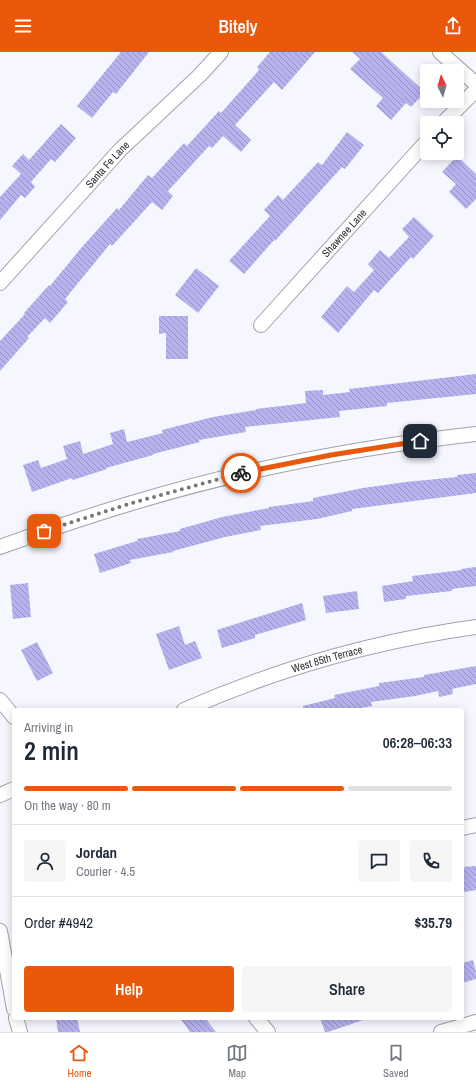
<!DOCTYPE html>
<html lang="en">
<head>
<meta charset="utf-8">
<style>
  body { margin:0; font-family:"Archivo Narrow",sans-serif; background:#f6f6f7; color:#1f2937; height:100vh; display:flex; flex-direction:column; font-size:15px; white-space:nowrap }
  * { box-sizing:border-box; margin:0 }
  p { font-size:13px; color:#747a83 }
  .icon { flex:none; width:22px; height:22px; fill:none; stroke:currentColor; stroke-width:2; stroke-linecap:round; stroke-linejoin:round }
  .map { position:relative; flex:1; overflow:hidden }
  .panel { position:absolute; left:12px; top:656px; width:452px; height:312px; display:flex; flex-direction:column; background:#fff; border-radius:4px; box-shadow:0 2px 10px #0003 }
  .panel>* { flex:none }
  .needle { width:26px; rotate:355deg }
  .tools { position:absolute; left:420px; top:12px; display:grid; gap:8px }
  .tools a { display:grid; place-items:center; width:44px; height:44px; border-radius:4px; background:#fff; box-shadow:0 2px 10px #0003; font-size:20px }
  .pin { position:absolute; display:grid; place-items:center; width:34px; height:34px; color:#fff; margin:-17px; border-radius:8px; box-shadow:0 2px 6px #0006 }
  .courier { position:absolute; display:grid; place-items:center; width:40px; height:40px; margin:-20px; border:3px solid #ea580c; border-radius:50%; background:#fff; color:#222; box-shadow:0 1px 5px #0007 }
  .head em { font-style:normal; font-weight:600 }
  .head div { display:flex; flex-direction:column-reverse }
  .head { display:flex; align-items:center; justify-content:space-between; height:68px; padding:0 12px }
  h1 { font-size:26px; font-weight:600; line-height:30px }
  .bar { display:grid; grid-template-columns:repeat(4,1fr); gap:6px 4px; align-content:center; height:48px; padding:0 12px }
  .bar i { height:5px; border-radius:3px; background:#e0e1e3 }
  .bar .selected { background:#ea580c }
  .bar p { grid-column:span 4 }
  .line { display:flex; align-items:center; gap:10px; padding:0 12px; border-top:1px solid #e0e1e3 }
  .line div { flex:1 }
  .round { display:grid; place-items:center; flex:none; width:42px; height:42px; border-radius:4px; background:#f6f6f7 }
  .cta { display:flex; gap:8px; margin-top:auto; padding:8px 12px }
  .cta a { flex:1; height:46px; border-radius:4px; background:#ea580c; color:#fff; font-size:16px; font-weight:600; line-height:46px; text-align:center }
  .cta a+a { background:#f6f6f7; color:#1f2937 }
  header { display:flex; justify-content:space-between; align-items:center; height:52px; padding:0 12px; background:#ea580c; color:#fff; font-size:18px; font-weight:600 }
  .tab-bar { display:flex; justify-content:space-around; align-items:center; height:56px; border-top:1px solid #e0e1e3; background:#fff; font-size:11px; color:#747a83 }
  .tab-bar a { display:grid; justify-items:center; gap:2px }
  .tab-bar .selected { color:#ea580c }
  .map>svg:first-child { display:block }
</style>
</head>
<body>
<header><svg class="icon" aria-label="menu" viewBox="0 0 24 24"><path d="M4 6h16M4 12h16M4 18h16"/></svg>Bitely<svg class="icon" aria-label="share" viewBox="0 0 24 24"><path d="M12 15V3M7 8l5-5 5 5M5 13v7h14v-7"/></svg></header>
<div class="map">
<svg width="476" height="980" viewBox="0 0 476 980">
  <defs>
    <pattern id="building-back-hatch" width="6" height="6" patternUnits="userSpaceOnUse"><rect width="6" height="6" fill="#b7b3ef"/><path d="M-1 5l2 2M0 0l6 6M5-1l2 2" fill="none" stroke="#9592c2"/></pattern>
  </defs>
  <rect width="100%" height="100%" fill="#f6f6ff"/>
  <!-- building -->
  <path fill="url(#building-back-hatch)" d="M121,0h28l-33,42 -3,-2 -21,26 -15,-12z
    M270,0h45l-33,38 -8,-8 -39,43 16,15 -10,12 -18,-16 -11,12 -3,-2 -41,45 5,5 -11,14 -10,-8 -40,44 -2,-2 -45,55 3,3 -18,21 -5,-5 -18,19 2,1 -29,33v-30l25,-27 -1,-1 25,-28 1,1 32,-39 35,-39 2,2 29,-35 4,3 32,-35 3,3 32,-35 2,2 38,-43 -2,-3z
    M352,0h29l44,40 -14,15 -5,-4 -15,17 -15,-14 7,-8 -33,-29 10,-10z
    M61,72l15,14 -21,24 -4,-3 -20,23 4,5 -10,11 -4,-3 -21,25v-23l21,-23 -9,-8 11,-12 6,6z
    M347,80l17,13 -19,24 -3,-2 -67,74 -1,-1 -30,34 -15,-13 41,-45 -6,-6 14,-15 5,5 35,-38 4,3z
    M457,104l19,18v25l-10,10 -17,-17 7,-8 -14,-12z
    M414,165l20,19 -21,23 -2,-2 -33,36 -4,-3 -36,43 -17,-16 26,-31 7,6 20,-22 -6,-6 12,-14 9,8 20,-21 -7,-8z
    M196,216l23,18 -21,27 -23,-18z
    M159,264h29v43h-22v-26l-7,1z
    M476,322v20l-89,9v3l-48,5 1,6 -95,10 1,5 -47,8 1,2 -47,12v1l-47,13 1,1 -34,11 -1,-2 -40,14 -9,-27 15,-5 3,8 26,-9 -4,-13 17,-5 3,13 30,-10 -3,-11 14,-4 3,13 36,-9 -1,-3 51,-13 43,-7v-1l50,-6 -1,-12 18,-1v5l27,-3 -1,-3z
    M476,421v20l-124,16v2l-35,8 -57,7 1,4 -36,7 -52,14v1l-43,8 1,3 -31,10 -6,-19 43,-13v-2l43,-8v-2l42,-12 47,-9v-1l44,-6v-3l50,-10 43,-6 51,-5v-2z
    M476,515v19l-24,3v2l-46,5v3l-22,3 -2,-16 31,-5 -1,-5 50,-6 -1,-1z
    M28,531l3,34 -18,2 -3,-34z
    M357,539l2,18 -33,4 -3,-17z
    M302,551l4,17 -51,15v3l-33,10 -5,-18z
    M179,574l6,19 10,-4 7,17 -33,12 -13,-36z
    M37,590l16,31 -16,8 -16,-31z
    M476,614v18l-24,5 1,5 -14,3 -1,-6 -23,5 -44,6 1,4 -22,4h-47v-4l32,-8 -1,-3 45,-9v-3l45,-6v-2z
    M476,814v24l-12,2 -2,-25z
    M473,908l3,12v7l-14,4v-20z
    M56,966h21l3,14h-22z
    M180,966h25l11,14h-26z
    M320,966h42l1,2 -35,12h-3z"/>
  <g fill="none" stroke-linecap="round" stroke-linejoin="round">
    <!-- minor casing -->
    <g stroke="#a2a2ad" stroke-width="16">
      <g id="minor">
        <path d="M440,0l36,32"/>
        <path d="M443,71l33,-33"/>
        <path id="s1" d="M0,231l120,-133 80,-75 21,-23"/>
        <path id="s2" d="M261,273l166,-184"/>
        <path d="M0,495c44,-16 88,-31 132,-44 112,-34 228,-56 344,-69"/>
        <path d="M0,648l14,17"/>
        <path id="s3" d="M184,658c93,-41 191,-69 292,-83"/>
        <path d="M0,743l14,-6"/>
        <path d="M462,776l14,-3"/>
        <path d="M0,879l14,78"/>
        <path d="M16,966l4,14"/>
        <path d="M256,966l12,14"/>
        <path d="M441,980l35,-10"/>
      </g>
    </g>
    <!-- minor -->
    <use href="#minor" stroke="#fff" stroke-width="14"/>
  </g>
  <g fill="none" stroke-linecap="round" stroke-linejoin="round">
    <!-- done -->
    <path stroke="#76767c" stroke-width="4" stroke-dasharray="0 7.2" d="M44,479l88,-28 109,-30"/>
    <!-- route -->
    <path stroke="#ea580c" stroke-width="5" d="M241,421l90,-18 89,-14"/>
  </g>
  <g text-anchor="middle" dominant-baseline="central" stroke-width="4" stroke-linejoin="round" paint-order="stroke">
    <!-- street labels -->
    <g font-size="11" fill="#313135" stroke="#fff">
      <text stroke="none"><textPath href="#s1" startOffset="160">Santa Fe Lane</textPath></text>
      <text stroke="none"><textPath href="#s2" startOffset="124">Shawnee Lane</textPath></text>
      <text stroke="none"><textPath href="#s3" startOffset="152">West 85th Terrace</textPath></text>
    </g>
  </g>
</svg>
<div class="tools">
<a><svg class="needle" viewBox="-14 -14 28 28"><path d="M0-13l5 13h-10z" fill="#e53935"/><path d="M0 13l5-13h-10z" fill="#747a83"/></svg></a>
<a><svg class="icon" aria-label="locate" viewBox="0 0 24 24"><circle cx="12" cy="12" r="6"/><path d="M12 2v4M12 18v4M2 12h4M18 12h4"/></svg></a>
</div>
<div class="pin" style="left:44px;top:479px;background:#ea580c"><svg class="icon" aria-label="bag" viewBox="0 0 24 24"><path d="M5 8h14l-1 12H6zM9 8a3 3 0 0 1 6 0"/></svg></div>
<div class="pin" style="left:420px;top:389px;background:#1f2937"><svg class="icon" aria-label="home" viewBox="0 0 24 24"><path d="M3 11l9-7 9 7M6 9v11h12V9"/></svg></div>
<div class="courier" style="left:241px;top:421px"><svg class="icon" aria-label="bike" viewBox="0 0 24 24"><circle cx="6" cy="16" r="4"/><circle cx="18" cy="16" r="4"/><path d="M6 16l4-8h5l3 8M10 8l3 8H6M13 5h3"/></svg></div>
<section class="panel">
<div class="head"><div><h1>2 min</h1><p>Arriving in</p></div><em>06:28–06:33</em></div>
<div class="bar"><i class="selected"></i><i class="selected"></i><i class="selected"></i><i></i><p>On the way · 80 m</p></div>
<div class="line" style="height:72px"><a class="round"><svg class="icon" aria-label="person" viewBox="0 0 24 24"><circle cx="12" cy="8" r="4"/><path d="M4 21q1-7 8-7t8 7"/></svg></a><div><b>Jordan</b><p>Courier · 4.5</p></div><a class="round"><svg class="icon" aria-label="chat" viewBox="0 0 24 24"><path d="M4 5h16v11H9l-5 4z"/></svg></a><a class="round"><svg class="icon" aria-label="phone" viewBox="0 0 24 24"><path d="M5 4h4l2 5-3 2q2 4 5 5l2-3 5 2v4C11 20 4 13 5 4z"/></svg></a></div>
<div class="line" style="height:52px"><div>Order #4942</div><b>$35.79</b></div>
<div class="cta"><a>Help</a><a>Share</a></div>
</section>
</div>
<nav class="tab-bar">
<a class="selected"><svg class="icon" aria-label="home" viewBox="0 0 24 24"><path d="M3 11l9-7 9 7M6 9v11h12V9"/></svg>Home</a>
<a><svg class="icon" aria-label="map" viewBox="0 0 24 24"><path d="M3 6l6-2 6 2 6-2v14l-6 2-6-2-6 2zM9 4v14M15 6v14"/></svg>Map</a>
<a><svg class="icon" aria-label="saved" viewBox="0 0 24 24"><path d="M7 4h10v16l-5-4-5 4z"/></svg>Saved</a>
</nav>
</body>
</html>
